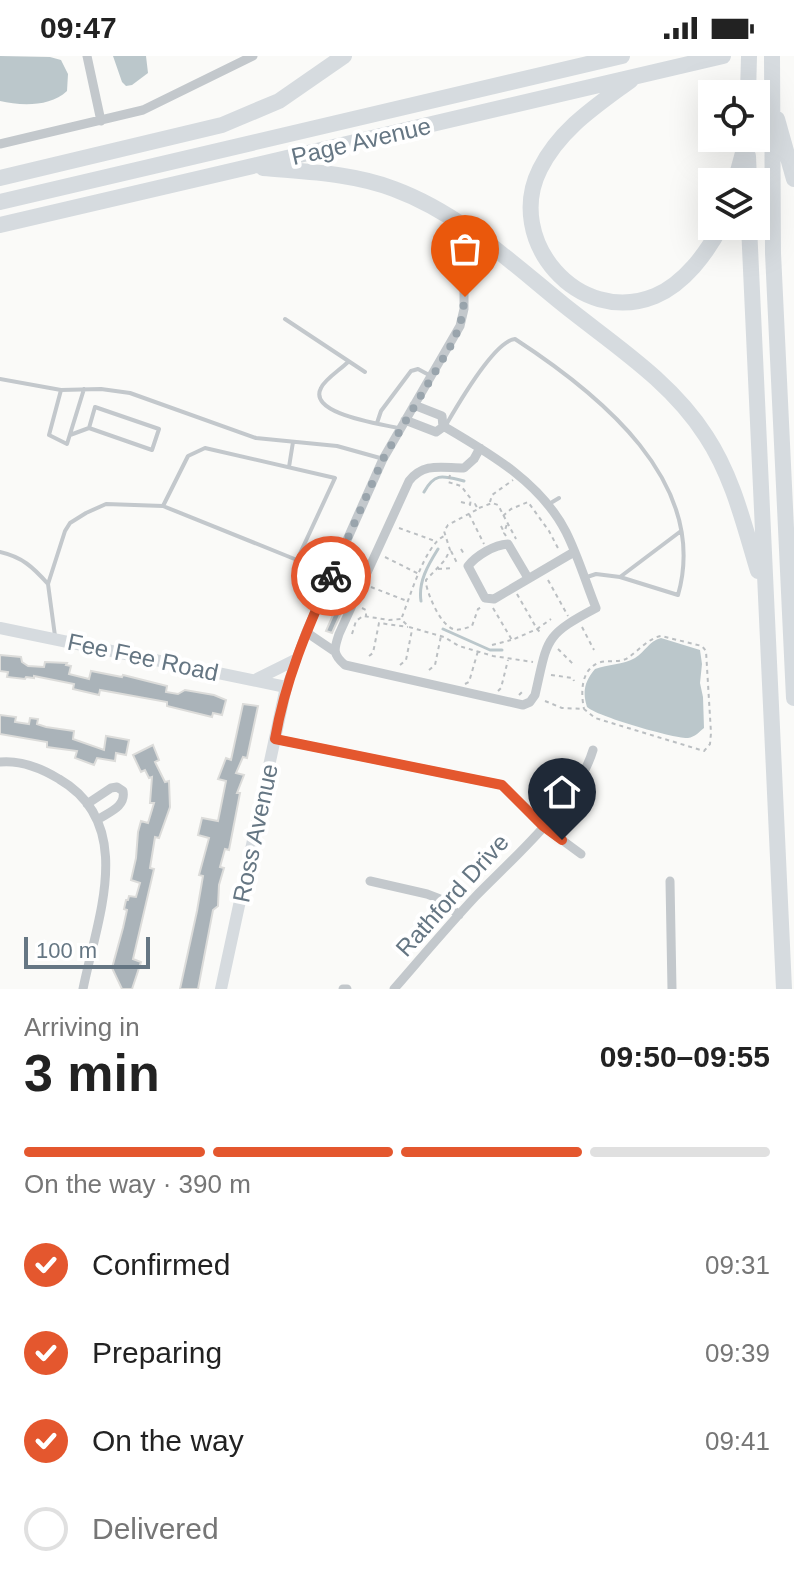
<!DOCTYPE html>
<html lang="en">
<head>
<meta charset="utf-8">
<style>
  body { margin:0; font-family:Helvetica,sans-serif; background:#f2f2f2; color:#222; height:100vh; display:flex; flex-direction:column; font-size:30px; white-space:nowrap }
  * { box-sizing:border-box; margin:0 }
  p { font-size:26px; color:#767676 }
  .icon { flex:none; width:44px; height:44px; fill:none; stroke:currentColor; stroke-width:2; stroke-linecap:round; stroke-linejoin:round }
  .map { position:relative; height:933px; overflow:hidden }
  .panel { display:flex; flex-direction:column; background:#fff; flex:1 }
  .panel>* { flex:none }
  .fabs { position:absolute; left:698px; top:24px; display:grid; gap:16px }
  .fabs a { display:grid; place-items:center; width:72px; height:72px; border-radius:0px; background:#fff; box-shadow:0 8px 32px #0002; font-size:40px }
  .scale { position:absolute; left:24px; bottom:20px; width:126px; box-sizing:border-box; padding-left:8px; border:4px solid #657683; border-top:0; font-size:22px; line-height:28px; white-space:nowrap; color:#657683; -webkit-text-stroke:6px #fff; paint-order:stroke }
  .pin { position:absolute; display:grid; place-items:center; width:68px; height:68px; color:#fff; margin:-82px -34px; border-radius:50% 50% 50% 0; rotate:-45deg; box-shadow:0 0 8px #0007 }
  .pin .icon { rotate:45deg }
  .courier { position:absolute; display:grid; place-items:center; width:80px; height:80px; margin:-40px; border:6px solid #e4572e; border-radius:50%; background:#fff; color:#222; box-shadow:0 2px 10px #0007 }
  .summary em { font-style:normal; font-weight:600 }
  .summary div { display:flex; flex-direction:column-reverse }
  .summary { display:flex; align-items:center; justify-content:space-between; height:136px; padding:0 24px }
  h1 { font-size:52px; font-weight:600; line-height:60px }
  .bar { display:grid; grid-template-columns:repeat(4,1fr); gap:12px 8px; align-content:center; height:96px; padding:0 24px }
  .bar i { height:10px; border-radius:6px; background:#e0e0e0 }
  .bar .active { background:#e4572e }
  .bar p { grid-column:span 4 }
  ol { padding:0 24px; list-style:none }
  li { display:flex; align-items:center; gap:24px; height:88px }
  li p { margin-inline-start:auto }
  li .icon { padding:8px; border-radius:50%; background:#e4572e; color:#fff; stroke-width:4 }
  li:last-child { color:#767676 }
  li i { width:44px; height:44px; border:4px solid #e0e0e0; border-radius:50% }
  .status { display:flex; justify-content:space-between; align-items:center; height:56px; padding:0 40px; background:#fff; direction:ltr }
  .status svg { height:22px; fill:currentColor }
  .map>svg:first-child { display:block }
</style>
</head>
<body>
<div class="status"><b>09:47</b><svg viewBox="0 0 49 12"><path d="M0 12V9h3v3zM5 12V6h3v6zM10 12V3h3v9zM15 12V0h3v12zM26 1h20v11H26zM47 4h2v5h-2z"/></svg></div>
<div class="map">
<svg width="794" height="933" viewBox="0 0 794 933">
  <rect width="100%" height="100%" fill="#fafaf8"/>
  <!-- water -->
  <path fill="#bbc7cb" d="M0,0l50,1 11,3 7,14 -1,17c-17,16 -46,15 -67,10z
    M113,0h33l2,17 -16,12 -6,1 -4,-4z
    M661,582l39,12 2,14 -2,19 3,14 1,31c-5,4 -9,9 -16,10 -13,1 -92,-22 -101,-31 -5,-16 -2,-26 8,-38 13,-5 28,-4 40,-11 10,-6 14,-17 26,-20z"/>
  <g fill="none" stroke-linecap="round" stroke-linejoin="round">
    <!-- stream -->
    <path stroke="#bbc7cb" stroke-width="3" d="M424,436c11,-20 19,-16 40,-11
      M421,545c-3,-19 7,-36 17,-52
      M443,573l47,21h12"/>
  </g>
  <!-- building -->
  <path fill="#aab3b9" stroke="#dcdcda" stroke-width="2" d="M355,509l6,3 -29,65 -6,-2z
    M0,599l21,2 1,5 6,4 16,1 1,-5 22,1 -1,2 5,1 -2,8 20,5 2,-8 31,6 1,-2 44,11 -1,6 12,2 7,-4 29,5 12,5 -4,15 -9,-2 -1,4 -45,-11v-4l-67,-12 -1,5 -26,-6 1,-5 -40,-8v2l-8,-1 -1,2 -18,-2 1,-5 -8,-1z
    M243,648l15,2 -11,52 -4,-1 -7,16 8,2 -7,18h3l-11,57 -4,-1 -5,18 4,1 -5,17 -1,21 -5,4 -15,79h-18l17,-78 6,-35 -4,-1 10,-37 -11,-3 4,-17 16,3 8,-40 -8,-2 8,-21 5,2z
    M0,659l16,2 -1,5 14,2 1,-6 8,1 -1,5 9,3 28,4 -1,8 31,11 2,-14 23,4 -3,15 -10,-2 -1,8 -18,-3 -3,7 -19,-7 2,-7 -30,-4v-5l-47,-8z
    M153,689l6,15 -4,2 10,20 4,-1 1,26 -11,31 -4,-1 -5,31 4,1 -21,90 8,3 -9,27h-10l-10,-21 11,-40 4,-18 -3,-1 2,-9h2l1,-4 7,1 4,-14 -9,-3 5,-22 2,-26 3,-11 7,2 6,-20h-4l2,-26 -3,1 -4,-8 -4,2 -8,-17z"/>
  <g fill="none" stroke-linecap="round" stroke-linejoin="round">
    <!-- path -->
    <path stroke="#bbbfc2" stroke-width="2" stroke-dasharray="4 4" stroke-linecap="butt" d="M450,419l-2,7 13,4 10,13 -1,6 5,-1 3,5 -30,16 -4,6 6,19 -5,10 -19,20v4c3,13 14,40 27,45 6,2 13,-1 19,-3l6,-17 4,-2
      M461,446l8,2
      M490,446l2,-7 21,-15
      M479,452l13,-5 6,2 18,34
      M469,458l15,30
      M503,460l8,-7 17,-7 21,29 10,19
      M501,470l3,6
      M399,472l36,13
      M506,480l-2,-3 3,-9
      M461,493l3,5
      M451,495l7,14
      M385,501l34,17
      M438,513l14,-1
      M548,524l20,36
      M371,531l36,14
      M517,538l20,35 14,-10
      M362,552l4,2v6
      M493,552l19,32 25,-11 4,4
      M402,561c8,-20 23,-72 42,-81
      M582,571l12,23
      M352,578l4,-13 7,-5 26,4 12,-1 8,8 35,10 15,9 34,10 40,6
      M492,589l19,-5
      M558,593l15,15
      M369,600l4,-3 6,-30 29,4
      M400,609l6,-5 6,-30
      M429,614l6,-5 6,-29
      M551,619l22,3 1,3
      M465,628l4,-2 9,-31
      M498,635l3,-3 7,-28
      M519,639l5,-5
      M545,645l17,7 22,1 11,9 109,33 6,-7 1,-11 -5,-82 -4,-5 -41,-10c-12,2 -22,14 -32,21 -9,7 -21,2 -31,6 -18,8 -17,31 -14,46"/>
    <!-- lane -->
    <path stroke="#c3c8cc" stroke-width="4" d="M285,263l80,53
      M348,306c-8,8 -23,17 -27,26 -14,26 61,36 77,40
      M0,323l61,11
      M84,333l-17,55 -18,-9 12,-45 40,-1 29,4 126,45 81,8 43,12
      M377,367l4,-12 30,-40 7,-2 11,6
      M446,369c11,-19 48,-84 69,-86 83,54 195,143 163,256l-58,-18 61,-46
      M70,379l19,-7 63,22 7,-21 -64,-22 -6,21
      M289,411l4,-25
      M549,448l10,-6
      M0,496c22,5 33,15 48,32
      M587,521l9,-3 24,3
      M55,580l-7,-52 17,-53 5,-8 16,-10 20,-9 57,2 134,54 38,-82 -130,-30 -17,8 -25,50"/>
    <!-- street -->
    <path stroke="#c3c8cc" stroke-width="9" d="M87,0l14,65
      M0,88l143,-34 110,-54
      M414,349l28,11 1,11
      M405,364l31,12 7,-5
      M443,371h2c46,27 96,56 121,105 12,24 20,51 30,76 -53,28 -48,31 -61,87l-5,7 -7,3 -178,-40c-13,-11 -11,-16 -6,-31l70,-153c15,-19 33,-13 55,-13l10,-9 6,-11
      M528,522l-20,-34c-14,1 -31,11 -40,22l17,32 9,1 80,-47
      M306,576l28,19
      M286,631l20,-55 77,-173 77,-133 4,-17v-24
      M275,683l227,46 41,41 38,28
      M0,706c21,-2 41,6 59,17 78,45 38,140 24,210
      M87,748l24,-16 6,-1 6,4c3,16 -14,21 -26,29
      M370,825l57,13 13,5 19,16
      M670,825l2,108
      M343,933h4
      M394,933c27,-31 53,-62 81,-92 39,-40 102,-94 118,-147"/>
    <!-- secondary -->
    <path stroke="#d6dbdf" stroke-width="12" d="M0,572l286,59 -65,302
      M255,624l40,-20"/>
    <!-- highway -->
    <path stroke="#d6dbdf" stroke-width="16" d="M772,0l1,197 21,445
      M631,24c-35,26 -71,49 -91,89 -36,71 38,158 115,127 29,-12 52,-43 66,-70
      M748,38l1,-38
      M777,63l17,60
      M748,100l1,26
      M263,112c44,4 89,5 131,21 65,24 117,73 170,116 50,40 107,76 142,131 27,41 38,89 52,135
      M0,122l222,-53 57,-24 65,-45
      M735,126l12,-44
      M0,146l622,-146
      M0,169l723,-169
      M749,170l35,763"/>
  </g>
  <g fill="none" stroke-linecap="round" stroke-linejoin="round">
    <!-- done -->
    <path stroke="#99a4ac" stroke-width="8" stroke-dasharray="0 14.4" d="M331,520l52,-117 67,-112 10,-21 5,-29"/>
    <!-- route -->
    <path stroke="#e4572e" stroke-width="10" d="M331,520c-24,53 -46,105 -56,163l227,46 41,41 19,14"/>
  </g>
  <g text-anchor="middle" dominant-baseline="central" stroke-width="8" stroke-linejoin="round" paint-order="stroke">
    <!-- street labels -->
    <g font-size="24" fill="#657683" stroke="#fff">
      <text transform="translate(361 85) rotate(-13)">Page Avenue</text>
      <text transform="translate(143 601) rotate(12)">Fee Fee Road</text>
      <text transform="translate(255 777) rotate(-78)">Ross Avenue</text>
      <text transform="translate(452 839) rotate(-48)">Rathford Drive</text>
    </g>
  </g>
</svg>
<div class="fabs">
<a><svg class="icon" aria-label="locate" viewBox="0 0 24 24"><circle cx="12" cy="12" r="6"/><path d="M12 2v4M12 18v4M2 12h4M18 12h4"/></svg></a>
<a><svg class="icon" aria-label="layers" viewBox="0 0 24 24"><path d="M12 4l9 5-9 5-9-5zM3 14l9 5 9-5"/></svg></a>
</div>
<div class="scale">100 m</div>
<div class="pin" style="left:465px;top:241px;background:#ea580c"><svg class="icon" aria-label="bag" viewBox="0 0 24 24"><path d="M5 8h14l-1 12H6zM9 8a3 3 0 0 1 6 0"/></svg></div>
<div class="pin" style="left:562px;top:784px;background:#1f2937"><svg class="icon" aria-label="home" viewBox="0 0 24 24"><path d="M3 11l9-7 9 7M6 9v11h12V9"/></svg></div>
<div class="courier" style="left:331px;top:520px"><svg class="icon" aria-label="bike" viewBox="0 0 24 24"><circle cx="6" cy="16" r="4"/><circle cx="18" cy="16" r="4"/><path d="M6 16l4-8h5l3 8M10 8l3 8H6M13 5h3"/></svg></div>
</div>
<section class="panel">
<div class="summary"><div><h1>3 min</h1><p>Arriving in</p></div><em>09:50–09:55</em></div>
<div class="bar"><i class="active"></i><i class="active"></i><i class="active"></i><i></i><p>On the way · 390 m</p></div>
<ol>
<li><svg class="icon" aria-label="check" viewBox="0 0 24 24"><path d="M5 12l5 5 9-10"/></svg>Confirmed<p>09:31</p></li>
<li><svg class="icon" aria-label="check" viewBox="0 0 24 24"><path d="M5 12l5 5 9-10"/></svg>Preparing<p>09:39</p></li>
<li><svg class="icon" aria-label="check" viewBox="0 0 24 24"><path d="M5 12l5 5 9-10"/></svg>On the way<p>09:41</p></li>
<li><i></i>Delivered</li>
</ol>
</section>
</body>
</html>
